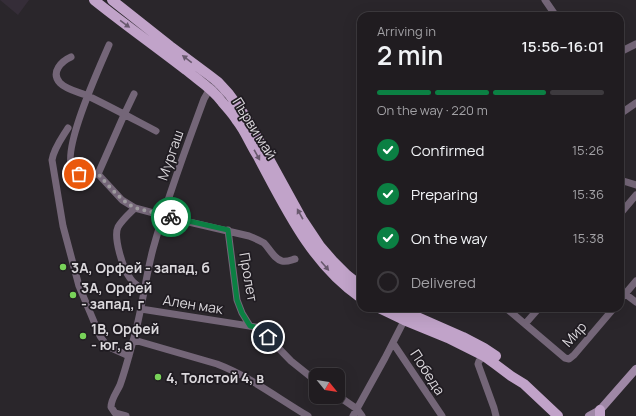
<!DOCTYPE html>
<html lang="en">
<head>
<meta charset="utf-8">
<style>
  body { margin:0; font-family:Manrope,sans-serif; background:#2d292d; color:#f1f3f6; height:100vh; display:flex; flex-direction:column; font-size:15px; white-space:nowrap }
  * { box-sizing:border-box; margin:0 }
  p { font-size:13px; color:#a2a1a5 }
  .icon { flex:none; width:22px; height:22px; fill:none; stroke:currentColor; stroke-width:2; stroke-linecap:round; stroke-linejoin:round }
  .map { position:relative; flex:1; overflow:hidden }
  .drawer { position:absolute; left:357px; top:12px; width:267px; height:300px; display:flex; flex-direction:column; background:#201c20; border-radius:12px; box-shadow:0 4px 16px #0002,0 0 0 1px #3d3a3e }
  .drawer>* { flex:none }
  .needle { width:26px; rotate:120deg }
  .tools { position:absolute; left:309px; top:368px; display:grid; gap:8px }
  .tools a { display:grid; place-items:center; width:36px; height:36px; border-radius:8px; background:#201c20; box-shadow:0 4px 16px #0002,0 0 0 1px #3d3a3e; font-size:20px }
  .pin { position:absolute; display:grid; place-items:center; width:34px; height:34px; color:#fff; margin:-17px; border:2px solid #fff; border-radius:50%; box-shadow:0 1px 4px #0007 }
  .courier { position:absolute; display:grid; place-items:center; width:40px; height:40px; margin:-20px; border:3px solid #0b8043; border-radius:50%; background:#fff; color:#222; box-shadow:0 1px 5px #0007 }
  .overview em { font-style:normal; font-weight:600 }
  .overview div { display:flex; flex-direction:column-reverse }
  .overview { display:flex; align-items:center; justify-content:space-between; height:68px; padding:0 20px }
  h1 { font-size:26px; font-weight:600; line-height:30px }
  .bar { display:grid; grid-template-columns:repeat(4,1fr); gap:6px 4px; align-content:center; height:48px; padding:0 20px }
  .bar i { height:5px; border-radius:3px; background:#3d3a3e }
  .bar .active { background:#0b8043 }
  .bar p { grid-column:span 4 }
  ol { padding:0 20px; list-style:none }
  li { display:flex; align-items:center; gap:12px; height:44px }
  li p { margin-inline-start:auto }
  li .icon { padding:4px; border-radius:50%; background:#0b8043; color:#fff; stroke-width:4 }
  li:last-child { color:#a2a1a5 }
  li i { width:22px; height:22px; border:2px solid #3d3a3e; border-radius:50% }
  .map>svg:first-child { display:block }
</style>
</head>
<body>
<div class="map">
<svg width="636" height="416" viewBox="0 0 636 416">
  <rect width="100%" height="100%" fill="#2a262b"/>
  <!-- built -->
  <path fill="#352d38" d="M0,0h29l-11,15z"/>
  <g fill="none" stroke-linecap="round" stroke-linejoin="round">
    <!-- minor -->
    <path stroke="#746678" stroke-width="7" d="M545,0l11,16
      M620,52l16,-8
      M71,57c-9,4 -21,15 -11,26 7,7 19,9 28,13 23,11 45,23 68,35
      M620,114l16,-11
      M68,128c-6,10 -14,20 -16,32l11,66 16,60 21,50 7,10 22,10
      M98,174l24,26 13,8 41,11 73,17c5,2 10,4 15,7 6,6 10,16 18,18 5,1 9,-1 13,-2
      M98,174c-8,1 -18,2 -24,-3 -16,-15 27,-107 35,-126
      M98,174l26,-59 10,-21
      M620,180l16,5
      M135,208c-5,5 -13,12 -17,19 -5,10 5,42 12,51 3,5 9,9 14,12
      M620,214l16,-19
      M228,230l9,70 5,13 8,13
      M620,290l16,12
      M620,300l16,-19
      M506,308l59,50 4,1 5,-4 40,-47
      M141,309l115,18 4,2 31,32 25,20
      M525,324l14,-16
      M134,340l83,24c32,12 62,35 91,52
      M393,343l49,73
      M484,356l-5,5 -1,3 16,44 2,8
      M338,396l19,13 5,7
      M126,416l-11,-3 -4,-6c0,-8 6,-15 9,-22 5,-14 9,-29 13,-44 9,-30 12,-62 20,-92 14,-51 33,-101 51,-150l4,-7 6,-6
      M353,416l32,-58 21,-41"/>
    <!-- secondary -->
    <path stroke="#9f88a6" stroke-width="8" d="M598,415l2,-5 36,-41
      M589,416l11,-6"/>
    <!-- primary -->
    <path stroke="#c1a3c9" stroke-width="10" d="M94,0c30,24 61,46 92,70 12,10 27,19 36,32 5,6 11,12 15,19 8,10 13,23 20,34 28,52 54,109 104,143
      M112,0l58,46 39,29 9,7 11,12 17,23 56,102 18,27 13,15 14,14 14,11
      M379,308l25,12 44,18 36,18 11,8 16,12 13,8 34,32
      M397,308l66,29 21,11 12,8
      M600,410v6"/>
  </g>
  <!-- one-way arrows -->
  <defs><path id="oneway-solid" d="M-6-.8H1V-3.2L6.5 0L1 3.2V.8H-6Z"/></defs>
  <g fill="#68596d">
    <use href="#oneway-solid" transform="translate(125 24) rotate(36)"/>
    <use href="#oneway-solid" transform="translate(187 59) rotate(-143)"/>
    <use href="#oneway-solid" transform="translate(257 155) rotate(61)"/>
    <use href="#oneway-solid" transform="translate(300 214) rotate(-119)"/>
    <use href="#oneway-solid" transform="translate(325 266) rotate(49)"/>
  </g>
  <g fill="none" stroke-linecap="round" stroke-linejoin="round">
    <!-- done -->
    <path stroke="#9d9a9e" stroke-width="4" stroke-dasharray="0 7.2" d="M79,174l8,1 11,-1c11,12 22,26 37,34l36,9"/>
    <!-- route -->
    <path stroke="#0b8043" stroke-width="5" d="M171,217l57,13 9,70 5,13 8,13c9,1 12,5 18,11"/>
  </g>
  <!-- markers -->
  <g fill="#78d259" stroke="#201c22" stroke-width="1.5">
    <circle cx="63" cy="267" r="4"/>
    <circle cx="73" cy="295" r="4"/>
    <circle cx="83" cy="336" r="4"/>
    <circle cx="158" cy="377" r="4"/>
  </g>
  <g text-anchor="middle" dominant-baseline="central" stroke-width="3.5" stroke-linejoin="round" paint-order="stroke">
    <!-- street labels -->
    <g font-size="14" fill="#dbd8dc" stroke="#201c22">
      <text transform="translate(255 128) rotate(58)">Първи май</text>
      <text transform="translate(170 155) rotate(-71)">Мургаш</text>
      <text transform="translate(249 277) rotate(80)">Пролет</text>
      <text transform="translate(193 304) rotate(9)">Ален мак</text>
      <text transform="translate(574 334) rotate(-48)">Мир</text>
      <text transform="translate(428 372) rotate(57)">Победа</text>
    </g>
    <!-- poi labels -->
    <g font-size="14" font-weight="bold" fill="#dbd8dc" stroke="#201c22" text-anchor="start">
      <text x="71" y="267">3А, Орфей - запад, б</text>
      <text x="81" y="287">3А, Орфей<tspan x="81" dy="16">- запад, г</tspan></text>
      <text x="91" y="328">1В, Орфей<tspan x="91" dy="16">- юг, а</tspan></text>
      <text x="166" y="377">4, Толстой 4, в</text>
    </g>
  </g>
</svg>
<div class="tools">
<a><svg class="needle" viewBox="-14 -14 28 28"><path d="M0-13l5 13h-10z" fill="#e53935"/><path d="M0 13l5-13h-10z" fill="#a2a1a5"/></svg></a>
</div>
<div class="pin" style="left:79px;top:174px;background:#ea580c"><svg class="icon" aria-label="bag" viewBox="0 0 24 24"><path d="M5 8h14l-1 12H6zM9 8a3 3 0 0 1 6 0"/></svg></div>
<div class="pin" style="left:268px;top:337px;background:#1f2937"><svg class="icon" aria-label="home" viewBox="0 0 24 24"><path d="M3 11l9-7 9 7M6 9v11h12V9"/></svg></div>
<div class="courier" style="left:171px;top:217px"><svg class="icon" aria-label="bike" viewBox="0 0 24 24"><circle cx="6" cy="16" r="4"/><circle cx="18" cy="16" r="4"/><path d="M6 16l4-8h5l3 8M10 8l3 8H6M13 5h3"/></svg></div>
<section class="drawer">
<div class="overview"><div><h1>2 min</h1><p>Arriving in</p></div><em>15:56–16:01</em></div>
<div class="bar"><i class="active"></i><i class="active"></i><i class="active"></i><i></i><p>On the way · 220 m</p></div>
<ol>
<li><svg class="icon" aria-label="check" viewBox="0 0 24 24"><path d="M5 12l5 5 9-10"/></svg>Confirmed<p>15:26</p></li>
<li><svg class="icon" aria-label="check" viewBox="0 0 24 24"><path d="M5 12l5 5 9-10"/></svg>Preparing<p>15:36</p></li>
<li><svg class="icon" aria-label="check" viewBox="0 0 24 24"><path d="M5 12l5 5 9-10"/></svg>On the way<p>15:38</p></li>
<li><i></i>Delivered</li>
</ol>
</section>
</div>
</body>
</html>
